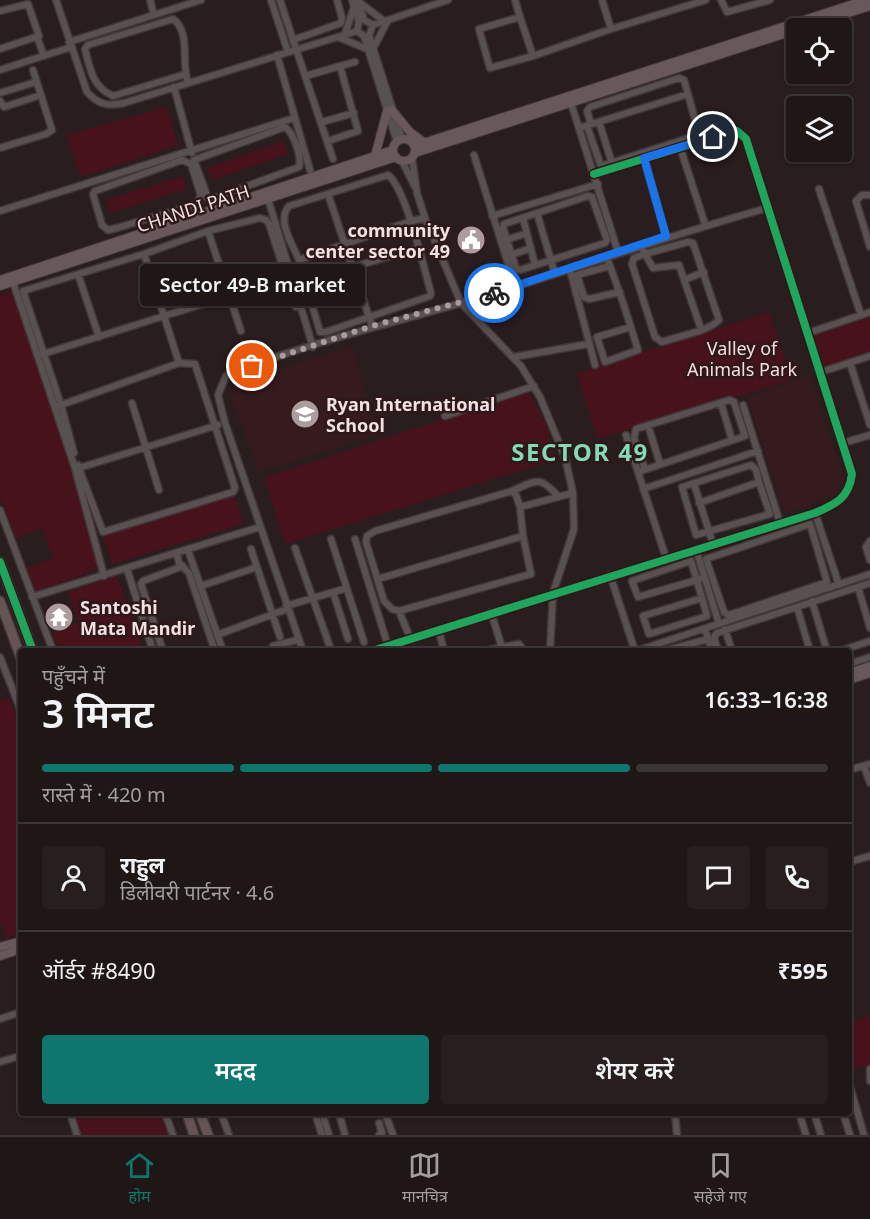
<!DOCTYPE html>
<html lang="hi">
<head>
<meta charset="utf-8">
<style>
  body { margin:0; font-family:"Noto Sans","Noto Sans Devanagari",sans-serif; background:#271f1f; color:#f1f3f6; height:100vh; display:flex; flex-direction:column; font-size:22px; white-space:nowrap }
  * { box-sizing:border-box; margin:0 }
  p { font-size:20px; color:#a19fa1 }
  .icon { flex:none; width:33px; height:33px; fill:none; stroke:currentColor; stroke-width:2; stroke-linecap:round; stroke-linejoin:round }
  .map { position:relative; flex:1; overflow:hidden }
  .sheet { position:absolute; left:18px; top:648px; width:834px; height:468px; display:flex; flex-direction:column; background:#1f1616; border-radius:6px; box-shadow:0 2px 4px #0004,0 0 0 2px #3c3535 }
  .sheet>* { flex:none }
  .fabs { position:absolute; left:786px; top:18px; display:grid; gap:12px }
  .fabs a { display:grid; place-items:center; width:66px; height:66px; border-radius:6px; background:#1f1616; box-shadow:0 2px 4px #0004,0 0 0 2px #3c3535; font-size:30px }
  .pin { position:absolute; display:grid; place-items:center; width:51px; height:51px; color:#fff; margin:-26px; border:3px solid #fff; border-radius:50%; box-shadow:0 2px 6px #0007 }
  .courier { position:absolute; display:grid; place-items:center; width:60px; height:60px; margin:-30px; border:4px solid #1a73e8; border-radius:50%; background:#fff; color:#222; box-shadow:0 2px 8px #0007 }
  .bubble { position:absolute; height:42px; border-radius:6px; background:#1f1616; box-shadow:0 2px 4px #0004,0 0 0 2px #3c3535; font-size:20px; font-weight:600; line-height:42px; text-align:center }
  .summary em { font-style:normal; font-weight:600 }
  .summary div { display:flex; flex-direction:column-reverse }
  .summary { display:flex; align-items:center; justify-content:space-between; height:102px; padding:0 24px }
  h1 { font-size:39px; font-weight:600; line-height:45px }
  .bar { display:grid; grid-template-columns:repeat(4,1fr); gap:9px 6px; align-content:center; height:72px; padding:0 24px }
  .bar i { height:8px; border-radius:4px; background:#3c3535 }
  .bar .active { background:#0f766e }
  .bar p { grid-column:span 4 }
  .line { display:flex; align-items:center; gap:15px; padding:0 24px; border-top:2px solid #3c3535 }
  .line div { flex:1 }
  .round { display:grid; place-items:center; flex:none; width:63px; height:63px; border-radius:6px; background:#271f1f }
  .primary-button { display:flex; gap:12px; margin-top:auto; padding:12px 24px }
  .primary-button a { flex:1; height:69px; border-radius:6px; background:#0f766e; color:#fff; font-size:24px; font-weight:600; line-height:69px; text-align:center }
  .primary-button a+a { background:#271f1f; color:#f1f3f6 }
  .tabs { display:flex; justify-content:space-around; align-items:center; height:84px; border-top:2px solid #3c3535; background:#1f1616; font-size:16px; color:#a19fa1 }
  .tabs a { display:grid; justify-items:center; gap:3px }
  .tabs .active { color:#0f766e }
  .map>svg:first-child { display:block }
</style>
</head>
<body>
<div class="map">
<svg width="870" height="1135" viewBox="0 0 870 1135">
  <rect width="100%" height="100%" fill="#291d1e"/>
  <!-- built -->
  <path fill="#361b1e" d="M352,346l26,89 -119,37 -29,-79 9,-11z
    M810,375l34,105 -10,17 -49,16 -38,-116z"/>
  <!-- green -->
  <path fill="#48121b" d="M167,107l11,38 -97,32 -15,-42z
    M283,141l5,13 -76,26 -5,-12z
    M183,176l4,13 -77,24 -4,-13z
    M14,291l88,276 -66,25 -9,-24 26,-10 -11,-30 -26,10 -16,-41v-201z
    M769,312l22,68 -194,59 -20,-66z
    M870,315v38l-48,15 -11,-34z
    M528,391l18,33 9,36 -270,84 -21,-66z
    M234,495l9,29 -131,40 -9,-29z
    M117,576l26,75h-84l-7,-19 27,-10 -11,-30z
    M9,697l12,29v207l-15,6 -6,-18v-220z
    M870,1016v49l-21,6v-48z
    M74,1113h88l8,22h-88z"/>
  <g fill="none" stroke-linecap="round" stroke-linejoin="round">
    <!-- minor casing -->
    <g stroke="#423738" stroke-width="9">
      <path id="minor" d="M56,0l31,92c11,12 20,15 37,11l233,-72
        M150,0l4,15
        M271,0l17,52
        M280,0l13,40 48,-17 1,-5 -5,-18
        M352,0l7,22 -2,9 7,5 33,106
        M358,0l6,20 9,5 -4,10 33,104
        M515,0l5,17 -41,12 11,39 43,-12 78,-27
        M602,0l9,29 95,-29
        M721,0l6,12 43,-12
        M359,2l25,19
        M0,11l28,-7 11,32 -39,13
        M520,17l13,39
        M373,25l75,-25
        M345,34l9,-27
        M37,37l7,19
        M338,37l29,12
        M293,40l40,119
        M69,42l132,-42
        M373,49l15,-29
        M277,55l33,115
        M340,66l15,-4
        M0,70l71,-23
        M186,74c-3,-17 3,-44 -13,-55l-85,26 -3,4c5,21 8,38 28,47l73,-22 2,9
        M306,76l34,-10 18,65 -30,10
        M174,87l18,66
        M0,93l36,-11
        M0,101l4,6 37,-12
        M571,103l47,149
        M322,122l32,-9
        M599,122l13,41
        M591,124l-4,-13 3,-4 89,-29 5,2 4,14
        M285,127c9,7 17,29 14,40l-87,32 -4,-1 -14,-38z
        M579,128l109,-34 10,37 -3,5 -94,30 -14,-40
        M680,147l25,77
        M0,148l46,-14 6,-4 -19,-60
        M180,154l2,6 9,4 10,32 -5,8 -79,24 -9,2 -6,-5 -9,-31 2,-3 87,-31
        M474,155l41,131
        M412,158l5,35 8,25 36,85 60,63 19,31 25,60 8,36 1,36 -21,64 -3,58
        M644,158l22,78
        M402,161l13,26
        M819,189l42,126
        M328,194l44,132
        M870,195h-8l-6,6 14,46
        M588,196l4,1 15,43 -2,3 -85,27 -4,-1 -13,-42 1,-3z
        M268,199l45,148
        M0,211l294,-93
        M537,213l18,61
        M492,216l106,-32
        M523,218l12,47
        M208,231l33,100
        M506,240l21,-7
        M640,245l5,9 -11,4 -2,6 23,73 7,5c16,-6 45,-10 57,-22l-26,-77 -5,-1 -43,12 8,14 26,-3 22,64
        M418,248l-113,33 15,51h6l104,-36 1,-3c-7,-24 -25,-105 -43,-118l-99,31c-13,14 4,39 10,54l112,-39 14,-3
        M511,255l20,-7
        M607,258c11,29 21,59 30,89l1,3 -33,12 -8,-25 34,-10
        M610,266l-33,9 7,22 5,2 31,-7
        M570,270l25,95
        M78,274l21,63
        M684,280l20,-8
        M13,282l62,186 29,108
        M808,333l62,-21
        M43,354l121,-38 -20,-62 64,-23 52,-13 6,2 3,4 27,83
        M514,357l74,-13
        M179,363l-15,-47 127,-39
        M850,363l20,62
        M821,372l49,-16
        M132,403l27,87
        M721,403l11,37
        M743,405l37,118
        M58,406l3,-1 13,48
        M445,416l89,-30
        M648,425l12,39
        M626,435l40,123
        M843,443l27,-8
        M78,465l1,3 139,-43
        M79,468l24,64 130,-40 2,-4 -40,-124 -16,-1 -118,42 -38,-114 121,-37
        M638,472l107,-36 -11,-34 -5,-2 -93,29 -2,9 11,31
        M694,484l19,60
        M643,489l115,-38
        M512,491l4,4 4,12 3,29 8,38 -132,37 -7,-2 -8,-8 -18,-59 1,-6 8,-5z
        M512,491c25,-11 27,-16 47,6
        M699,503l60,-21 11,32 -74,21 -14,-48 69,-22 5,5 3,12
        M520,507l53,-14
        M0,510l53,141
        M815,513l24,72
        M810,524l17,58 -86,29 -13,4 -4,-3 -18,-53z
        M331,539l33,103
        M355,539l33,107
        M870,541l-4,6 4,13
        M295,548l35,99
        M251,549l29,88
        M696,549l23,75
        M188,550l35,101
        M177,554l2,9 10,10 26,78
        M127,569l26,82
        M610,575l25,76
        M378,579l145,-43
        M201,586l56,-19
        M858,587l12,41
        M333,592l15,47
        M32,597l228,-70
        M702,598l5,18 -58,18 -6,-18 59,-18 -11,-37 -59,20 6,16 59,-17 8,-3
        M812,601l15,50
        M286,606l61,-18
        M797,607l13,44
        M399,611l12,29
        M491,612l12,39
        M705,629l7,22
        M725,629l7,22
        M439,631l5,20
        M217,635l70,-26
        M273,646l24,-6
        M163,651l-22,-67 2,-3 40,-15
        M303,651l-78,-228 -7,-28 8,-19c76,-32 157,-50 235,-73 103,-30 203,-66 306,-95
        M372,651l443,-138c21,-9 34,-15 37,-39l-106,-335 -9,-8 -7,1 -136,42
        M483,651l36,-7 5,7
        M636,651l234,-77
        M664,651l44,-12
        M718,651l-4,-14 3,-4 153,-50
        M840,651l30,-10
        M0,657l21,54
        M849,664l21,-7
        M864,766l6,17
        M849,770l21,-6
        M849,862l21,-6
        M0,1019l21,-7
        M0,1062l20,-6
        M870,1069v12
        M849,1083l15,52
        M70,1113l7,22
        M165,1113l8,22
        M221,1113l8,22
        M315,1113l7,22
        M322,1113l7,22
        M339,1113l6,22
        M385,1113l8,22
        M675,1113l2,22
        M799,1113l7,22
        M814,1113l7,22
        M843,1113l7,22
        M379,1123l3,10 -3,2"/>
    </g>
    <!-- major casing -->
    <g stroke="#423738" stroke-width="10">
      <path id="major" d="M801,28l69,-22
        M392,110l18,22 15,11
        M393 150a11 11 0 1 1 22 0a11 11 0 1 1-22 0Z
        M414,146l452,-146
        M415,153l381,-123
        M375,156l12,-45
        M0,280l393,-130
        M0,286l396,-129
        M849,673l21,-7
        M849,680l21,-7
        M0,947l21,-6
        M0,956l21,-7"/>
    </g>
    <!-- highway casing -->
    <g stroke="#423738" stroke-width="12">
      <path id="highway" d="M0,562l33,89
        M0,601l21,57
        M187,1113l7,22
        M200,1113l8,22"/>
    </g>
    <!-- minor -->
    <use href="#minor" stroke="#595050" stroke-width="6"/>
    <!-- major -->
    <use href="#major" stroke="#68585a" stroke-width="8"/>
    <!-- highway -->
    <use href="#highway" stroke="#665455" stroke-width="9"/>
    <!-- cycleway casing -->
    <g stroke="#2e181a" stroke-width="11">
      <path id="cycleway" d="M0,562l33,89
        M372,651l443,-138c21,-9 34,-15 37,-39l-106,-335 -9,-8 -7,1 -136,42"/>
    </g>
    <!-- cycleway -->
    <use href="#cycleway" stroke="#20a55d" stroke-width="8"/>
  </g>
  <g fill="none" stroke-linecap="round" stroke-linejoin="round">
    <!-- done -->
    <path stroke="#ac9c9d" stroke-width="6" stroke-dasharray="0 10.8" d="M252,366l120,-40 122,-33"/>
    <!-- route -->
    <path stroke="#1a73e8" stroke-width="8" d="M494,293l172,-57 -22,-78 69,-21"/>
  </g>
  <!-- icons -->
  <defs>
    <g id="civic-disc" transform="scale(1.5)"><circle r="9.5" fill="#ac9c9d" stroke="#2e181a"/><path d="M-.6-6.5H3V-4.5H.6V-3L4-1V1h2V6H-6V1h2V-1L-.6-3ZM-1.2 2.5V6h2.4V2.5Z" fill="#fff"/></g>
    <g id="school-disc" transform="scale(1.5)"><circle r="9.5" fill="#ac9c9d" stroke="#2e181a"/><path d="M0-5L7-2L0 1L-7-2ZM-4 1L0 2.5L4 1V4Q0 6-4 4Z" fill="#fff"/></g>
    <g id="temple-disc" transform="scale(1.5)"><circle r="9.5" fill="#ac9c9d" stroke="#2e181a"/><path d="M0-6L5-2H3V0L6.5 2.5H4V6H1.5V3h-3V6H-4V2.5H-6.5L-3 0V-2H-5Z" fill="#fff"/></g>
  </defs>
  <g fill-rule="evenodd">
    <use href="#civic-disc" x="471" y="240"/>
    <use href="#school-disc" x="305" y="414"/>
    <use href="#temple-disc" x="59" y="617"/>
  </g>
  <g text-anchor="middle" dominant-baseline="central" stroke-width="5" stroke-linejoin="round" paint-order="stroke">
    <!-- street labels -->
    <g font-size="18" fill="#f2e1e2" stroke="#2e181a">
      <text transform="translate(193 208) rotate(-18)">CHANDI PATH</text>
    </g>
    <!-- poi labels -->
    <g font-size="18" font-weight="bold" fill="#f2e1e2" stroke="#2e181a" text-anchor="start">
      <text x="450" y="230" text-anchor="end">community<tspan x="450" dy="21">center sector 49</tspan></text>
      <text x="326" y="404">Ryan International<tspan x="326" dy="21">School</tspan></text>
      <text x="80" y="607">Santoshi<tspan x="80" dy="21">Mata Mandir</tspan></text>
    </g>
    <!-- park labels -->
    <g font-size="18" fill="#f8dcdd" stroke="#2e181a">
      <text x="742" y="348">Valley of<tspan x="742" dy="21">Animals Park</tspan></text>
    </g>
    <!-- district labels -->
    <g font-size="24" font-weight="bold" letter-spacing="1.5" fill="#83dab5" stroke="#2e181a">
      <text x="580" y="451">SECTOR 49</text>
    </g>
  </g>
</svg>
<div class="fabs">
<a><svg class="icon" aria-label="locate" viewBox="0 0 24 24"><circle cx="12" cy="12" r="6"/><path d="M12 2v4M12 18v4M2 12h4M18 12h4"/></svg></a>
<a><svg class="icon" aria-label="layers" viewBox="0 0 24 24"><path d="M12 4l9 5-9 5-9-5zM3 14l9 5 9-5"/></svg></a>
</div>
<div class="pin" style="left:252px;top:366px;background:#ea580c"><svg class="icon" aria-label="bag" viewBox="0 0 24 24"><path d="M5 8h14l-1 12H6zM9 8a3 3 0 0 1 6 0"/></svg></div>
<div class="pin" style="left:713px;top:137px;background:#1f2937"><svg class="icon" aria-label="home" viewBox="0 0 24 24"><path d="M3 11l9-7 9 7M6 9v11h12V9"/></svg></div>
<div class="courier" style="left:494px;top:293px"><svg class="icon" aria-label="bike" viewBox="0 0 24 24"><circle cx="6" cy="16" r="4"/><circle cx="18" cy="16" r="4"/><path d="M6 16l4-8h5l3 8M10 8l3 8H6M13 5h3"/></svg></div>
<div class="bubble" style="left:140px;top:264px;width:225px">Sector 49-B market</div>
<section class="sheet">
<div class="summary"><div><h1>3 मिनट</h1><p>पहुँचने में</p></div><em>16:33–16:38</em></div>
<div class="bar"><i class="active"></i><i class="active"></i><i class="active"></i><i></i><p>रास्ते में · 420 m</p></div>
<div class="line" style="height:108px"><a class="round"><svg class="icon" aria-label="person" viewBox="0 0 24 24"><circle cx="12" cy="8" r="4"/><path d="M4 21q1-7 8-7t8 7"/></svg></a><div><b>राहुल</b><p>डिलीवरी पार्टनर · 4.6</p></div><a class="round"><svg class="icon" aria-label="chat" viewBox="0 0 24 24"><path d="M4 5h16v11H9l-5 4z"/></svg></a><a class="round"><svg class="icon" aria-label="phone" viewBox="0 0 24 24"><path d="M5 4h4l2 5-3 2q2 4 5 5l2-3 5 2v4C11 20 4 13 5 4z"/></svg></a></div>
<div class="line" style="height:78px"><div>ऑर्डर #8490</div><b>₹595</b></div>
<div class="primary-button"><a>मदद</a><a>शेयर करें</a></div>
</section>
</div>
<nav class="tabs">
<a class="active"><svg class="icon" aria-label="home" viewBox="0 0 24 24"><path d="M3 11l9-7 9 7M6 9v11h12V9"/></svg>होम</a>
<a><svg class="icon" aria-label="map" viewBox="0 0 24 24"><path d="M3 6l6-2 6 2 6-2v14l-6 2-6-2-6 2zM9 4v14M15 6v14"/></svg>मानचित्र</a>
<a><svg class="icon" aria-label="saved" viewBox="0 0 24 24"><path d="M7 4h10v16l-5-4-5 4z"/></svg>सहेजे गए</a>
</nav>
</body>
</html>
